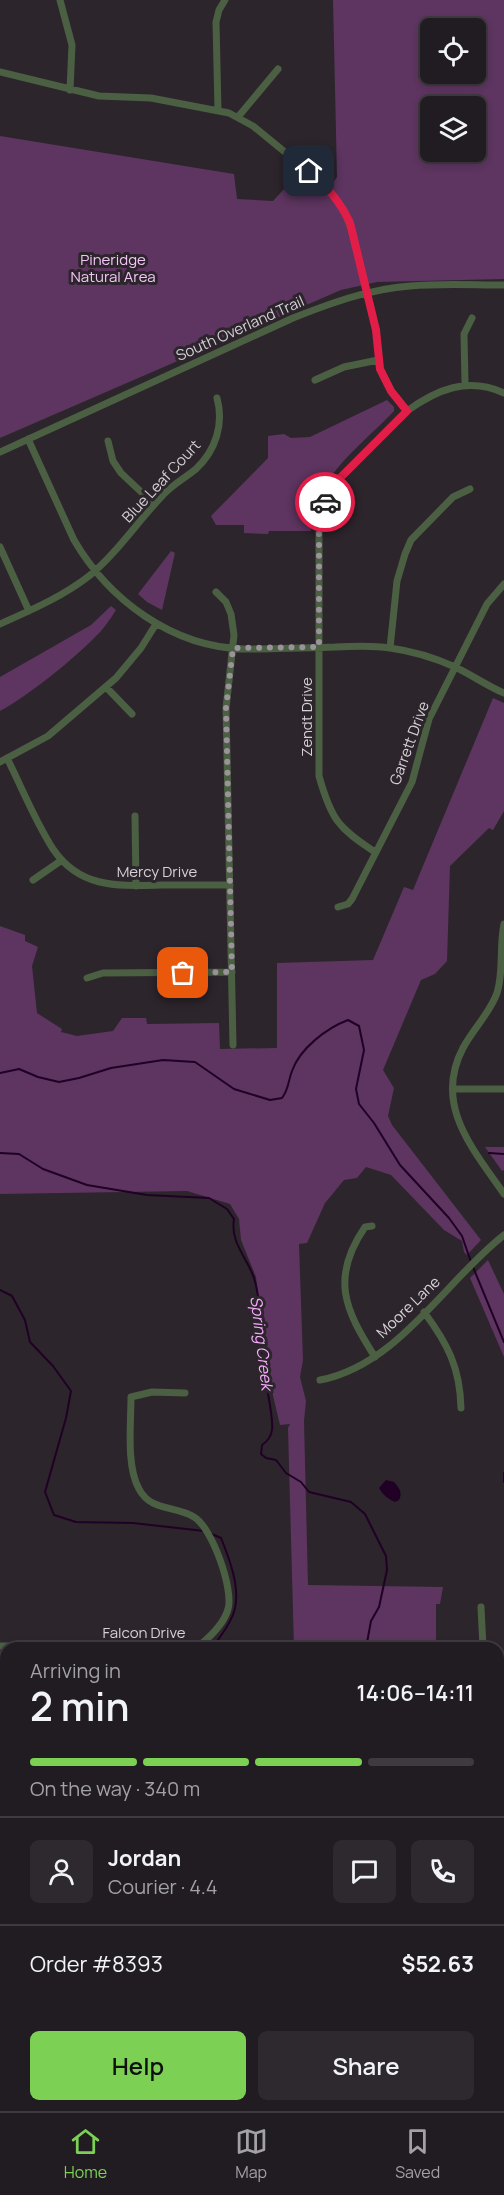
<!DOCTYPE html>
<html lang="en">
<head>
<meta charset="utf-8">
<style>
  body { margin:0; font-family:Manrope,sans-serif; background:#2d292e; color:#f1f3f6; height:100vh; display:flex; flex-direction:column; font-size:22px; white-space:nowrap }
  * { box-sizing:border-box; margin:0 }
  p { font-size:20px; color:#a2a1a5 }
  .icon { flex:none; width:33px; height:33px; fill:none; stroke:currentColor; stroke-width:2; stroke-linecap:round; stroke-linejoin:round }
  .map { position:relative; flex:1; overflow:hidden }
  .details { position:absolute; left:0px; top:1642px; width:504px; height:470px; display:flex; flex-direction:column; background:#211c21; border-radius:18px 18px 0 0; box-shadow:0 3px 9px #0003,0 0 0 2px #3e3a3f }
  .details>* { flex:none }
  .buttons { position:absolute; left:420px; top:18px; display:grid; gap:12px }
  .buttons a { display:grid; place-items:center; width:66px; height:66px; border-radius:9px; background:#211c21; box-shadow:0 3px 9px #0003,0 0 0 2px #3e3a3f; font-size:30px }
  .pin { position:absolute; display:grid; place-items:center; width:51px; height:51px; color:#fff; margin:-26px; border-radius:12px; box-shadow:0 3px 9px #0006 }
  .courier { position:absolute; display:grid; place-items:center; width:60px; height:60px; margin:-30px; border:4px solid #e11d48; border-radius:50%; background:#fff; color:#222; box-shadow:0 2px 8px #0007 }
  .overview em { font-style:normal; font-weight:600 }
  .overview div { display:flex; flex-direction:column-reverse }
  .overview { display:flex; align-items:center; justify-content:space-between; height:102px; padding:0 30px }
  h1 { font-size:39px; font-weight:600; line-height:45px }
  .bar { display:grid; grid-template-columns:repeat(4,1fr); gap:9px 6px; align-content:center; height:72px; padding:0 30px }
  .bar i { height:8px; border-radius:4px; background:#3e3a3f }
  .bar .active { background:#7cd155 }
  .bar p { grid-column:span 4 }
  .line { display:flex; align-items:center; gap:15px; padding:0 30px; border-top:2px solid #3e3a3f }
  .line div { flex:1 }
  .round { display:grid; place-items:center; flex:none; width:63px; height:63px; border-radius:9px; background:#2d292e }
  .action { display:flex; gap:12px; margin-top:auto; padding:12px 30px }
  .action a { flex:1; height:69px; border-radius:9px; background:#7cd155; color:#111; font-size:24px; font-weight:600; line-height:69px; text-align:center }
  .action a+a { background:#2d292e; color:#f1f3f6 }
  .tabs { display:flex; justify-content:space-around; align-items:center; height:84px; border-top:2px solid #3e3a3f; background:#211c21; font-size:16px; color:#a2a1a5 }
  .tabs a { display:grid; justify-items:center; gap:3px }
  .tabs .active { color:#7cd155 }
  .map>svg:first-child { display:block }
</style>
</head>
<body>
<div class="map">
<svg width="504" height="2111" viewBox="0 0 504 2111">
  <rect width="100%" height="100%" fill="#2c252c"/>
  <!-- green -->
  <path fill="#5d3560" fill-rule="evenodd" d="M333,0h171v279l-127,3 -36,8 -341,148v-302l234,38 3,25 36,2 25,-27 27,21 12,-18zM430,28h46v46h-46zM430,106h46v46h-46z
    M387,400l7,7v4c-34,36 -81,67 -83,120h-42l-1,3 -24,-1v-8h-28l-5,-9 57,-58v-22l16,-2 7,4 19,-1z
    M171,551l4,2 -13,57 -15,-8 -9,-8z
    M111,606l5,4c-6,9 -12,19 -20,26 -22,23 -68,60 -96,75v-34l91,-52z
    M493,698l11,5v108l-11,19 -4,-2 -39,38 -3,95 -12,13 -14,6 -38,90 11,18 -6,28 4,9 89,115 -14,15 -3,-3 -2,-11 -18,-11 -53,-55 -25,-8 -9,11 -13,2 -19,23 -18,40 -8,1 4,116 -3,17 6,24 -2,20 4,164 135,2 -3,17h-4v44h-142l-6,-220 2,-4 -10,1 -11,-46 -13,-102 -15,-37 -2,-21 -9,-15 -43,-13 -187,3v-268l25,9v6l13,6 -6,19 5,47 25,16 -1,3 16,4 36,-5 9,-13h24l1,6 72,-1 1,26 57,-1v-85l96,-3 31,-73 9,3z
    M485,1147h19v23l-2,1z
    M488,1260l16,34v63l-34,-79z
    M498,1896h6v211l-90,2 1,-3h83z"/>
  <!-- forest -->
  <path fill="#68346c" d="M498,2057l6,1v34l-6,1z"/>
  <!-- water -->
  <path fill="#210025" d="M386,1480l8,2c5,6 9,10 5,18l-4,2c-7,-3 -12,-7 -16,-14z"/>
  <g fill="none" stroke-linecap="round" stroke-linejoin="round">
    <!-- stream -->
    <path stroke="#210025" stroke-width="2" d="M0,1073l19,-4 19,8 21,5 20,-4 32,-10 52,-8 32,2 39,27 36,11 12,-2c7,-9 6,-17 10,-27 8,-23 35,-43 56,-51l11,6 5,24 -8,39 3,15 15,19 26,42 49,53 13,18 9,26
      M0,1153l19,1 24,15 44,16 60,10 62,3 18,11 7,10c-4,24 13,38 20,59 8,25 5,58 8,83 2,18 12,53 10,69 -1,7 -4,11 -10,15l-1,9 5,4 10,2 10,13 15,9 8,10 42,10 14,12 21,42 1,14 -8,37 -8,14 -5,27
      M489,1153l15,1
      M473,1267l31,75
      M0,1290l12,6 13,24 5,22 23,24 18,25 -5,27 -21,74 9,23 22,7 57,1 71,8
      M504,1473v9
      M209,1533l12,5c8,20 19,48 14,70 -3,14 -15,29 -23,40
      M0,1880l6,-3
      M0,1942l6,6
      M0,2049l6,-8
      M498,2067l6,-1"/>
    <!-- street -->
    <path stroke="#4b5f43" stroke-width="7" d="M60,0l12,45 -2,45
      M0,72l99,24 52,2 78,15 24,13 71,58 20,26 9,24 23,96 4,39 11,22 16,20
      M218,111l-2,-89 3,-12 6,-10
      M238,117l40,-48
      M315,380l29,-13 34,-7
      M465,384l-1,-50 8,-16
      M28,439l46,101c35,60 98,107 170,109 30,0 61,-1 91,-2 18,-1 37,-2 55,1 22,3 45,10 65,19 17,8 32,19 49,26
      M108,441l5,20 8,12 33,31
      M0,452l293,-134c38,-15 76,-29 117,-32 31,-3 63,-1 94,-1
      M0,547l29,64
      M216,592l10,10 5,12 3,21 -8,73 7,337
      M0,624c31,-14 62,-27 89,-48 28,-23 49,-55 74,-81 10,-11 22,-17 33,-26 20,-19 28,-45 21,-71
      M390,648l7,-67 8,-27 6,-14 42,-43 17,-8
      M106,687l26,27
      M7,758c15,30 28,63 46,91 27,40 66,37 108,36 23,0 46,0 69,0
      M0,762l48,-26 68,-58 25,-30 15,-24
      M135,816l1,70
      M375,852c-37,-24 -44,-33 -56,-76v-249c2,-17 8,-32 18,-46l70,-70c29,-21 61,-35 97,-18
      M33,880l29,-20
      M338,907l10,-3 4,-5 60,-117 17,-63 58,-115 17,-20
      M504,924c-5,23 0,47 -7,69 -7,20 -24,36 -34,55 -30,57 10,101 41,146
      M87,978l16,-5 129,-1
      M453,1089h51
      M372,1226l-7,1c-35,51 -20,83 10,130
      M424,1312c24,32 36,56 37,96
      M320,1380c78,-15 125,-99 184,-145
      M481,1607l2,41
      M0,1646l200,-1c11,-9 24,-21 28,-36 6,-19 -16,-82 -34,-92 -19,-12 -43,-5 -55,-28 -13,-23 -8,-66 -8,-92l21,-5 33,1
      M498,1655h6
      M0,1770h6
      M498,1853h6"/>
    <!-- secondary -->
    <path stroke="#5e7d52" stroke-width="9" d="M0,2110l115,1"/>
  </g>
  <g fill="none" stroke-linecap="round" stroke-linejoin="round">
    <!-- done -->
    <path stroke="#9a949a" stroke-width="6" stroke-dasharray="0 10.8" d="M183,973l49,-1 -6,-264 7,-60 86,-1v-120l6,-25"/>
    <!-- route -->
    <path stroke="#e11d48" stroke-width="8" d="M309,171c18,15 31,30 41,52l26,107 4,39 11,22 16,20 -70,70 -12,21"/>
  </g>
  <g text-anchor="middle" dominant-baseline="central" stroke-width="6" stroke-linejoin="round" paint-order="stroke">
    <!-- park labels -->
    <g font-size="15" fill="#f3c4f6" stroke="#2c252c">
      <text x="113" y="259">Pineridge<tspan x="113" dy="17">Natural Area</tspan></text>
    </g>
    <!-- street labels -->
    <g font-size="15" fill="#d5d0d5" stroke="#2c252c">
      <text transform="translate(240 328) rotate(-24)">South Overland Trail</text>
      <text transform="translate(161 481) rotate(-47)">Blue Leaf Court</text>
      <text transform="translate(306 717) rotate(-90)">Zendt Drive</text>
      <text transform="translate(409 743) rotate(-70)">Garrett Drive</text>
      <text x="157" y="871">Mercy Drive</text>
      <text transform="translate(408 1307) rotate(-44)">Moore Lane</text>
      <text x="144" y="1632">Falcon Drive</text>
    </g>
    <!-- water labels -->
    <g font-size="16" font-style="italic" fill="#f7aafd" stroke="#2c252c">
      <text transform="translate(262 1343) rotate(83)">Spring Creek</text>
    </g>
  </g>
</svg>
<div class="buttons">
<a><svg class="icon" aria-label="locate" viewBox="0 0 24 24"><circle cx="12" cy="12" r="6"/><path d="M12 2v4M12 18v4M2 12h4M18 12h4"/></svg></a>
<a><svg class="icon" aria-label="layers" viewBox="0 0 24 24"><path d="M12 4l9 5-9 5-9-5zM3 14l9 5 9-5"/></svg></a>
</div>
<div class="pin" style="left:183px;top:973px;background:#ea580c"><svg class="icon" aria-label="bag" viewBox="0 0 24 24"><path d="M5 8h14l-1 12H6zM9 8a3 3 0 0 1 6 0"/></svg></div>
<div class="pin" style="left:309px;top:171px;background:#1f2937"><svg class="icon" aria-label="home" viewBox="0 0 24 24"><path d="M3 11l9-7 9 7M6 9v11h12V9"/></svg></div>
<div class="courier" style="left:325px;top:502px"><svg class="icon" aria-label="car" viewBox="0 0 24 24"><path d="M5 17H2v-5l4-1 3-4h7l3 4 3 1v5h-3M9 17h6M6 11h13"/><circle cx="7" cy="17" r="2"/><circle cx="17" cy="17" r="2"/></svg></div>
<section class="details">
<div class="overview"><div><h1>2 min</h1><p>Arriving in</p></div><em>14:06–14:11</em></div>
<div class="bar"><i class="active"></i><i class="active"></i><i class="active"></i><i></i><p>On the way · 340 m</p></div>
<div class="line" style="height:108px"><a class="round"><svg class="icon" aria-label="person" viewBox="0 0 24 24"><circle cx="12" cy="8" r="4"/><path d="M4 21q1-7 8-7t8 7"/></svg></a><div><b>Jordan</b><p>Courier · 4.4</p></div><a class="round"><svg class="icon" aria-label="chat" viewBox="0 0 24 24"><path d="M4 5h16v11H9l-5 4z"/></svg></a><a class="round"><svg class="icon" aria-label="phone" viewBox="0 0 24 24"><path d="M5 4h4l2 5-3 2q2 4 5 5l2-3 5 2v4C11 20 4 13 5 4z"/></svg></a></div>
<div class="line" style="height:78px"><div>Order #8393</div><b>$52.63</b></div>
<div class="action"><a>Help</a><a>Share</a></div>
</section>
</div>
<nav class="tabs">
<a class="active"><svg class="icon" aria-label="home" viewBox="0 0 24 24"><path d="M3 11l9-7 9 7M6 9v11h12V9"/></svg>Home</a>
<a><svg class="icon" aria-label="map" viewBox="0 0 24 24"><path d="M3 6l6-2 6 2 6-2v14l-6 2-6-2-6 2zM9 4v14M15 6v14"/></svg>Map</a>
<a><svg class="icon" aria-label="saved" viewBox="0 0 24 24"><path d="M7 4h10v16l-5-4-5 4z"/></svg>Saved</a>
</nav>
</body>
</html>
